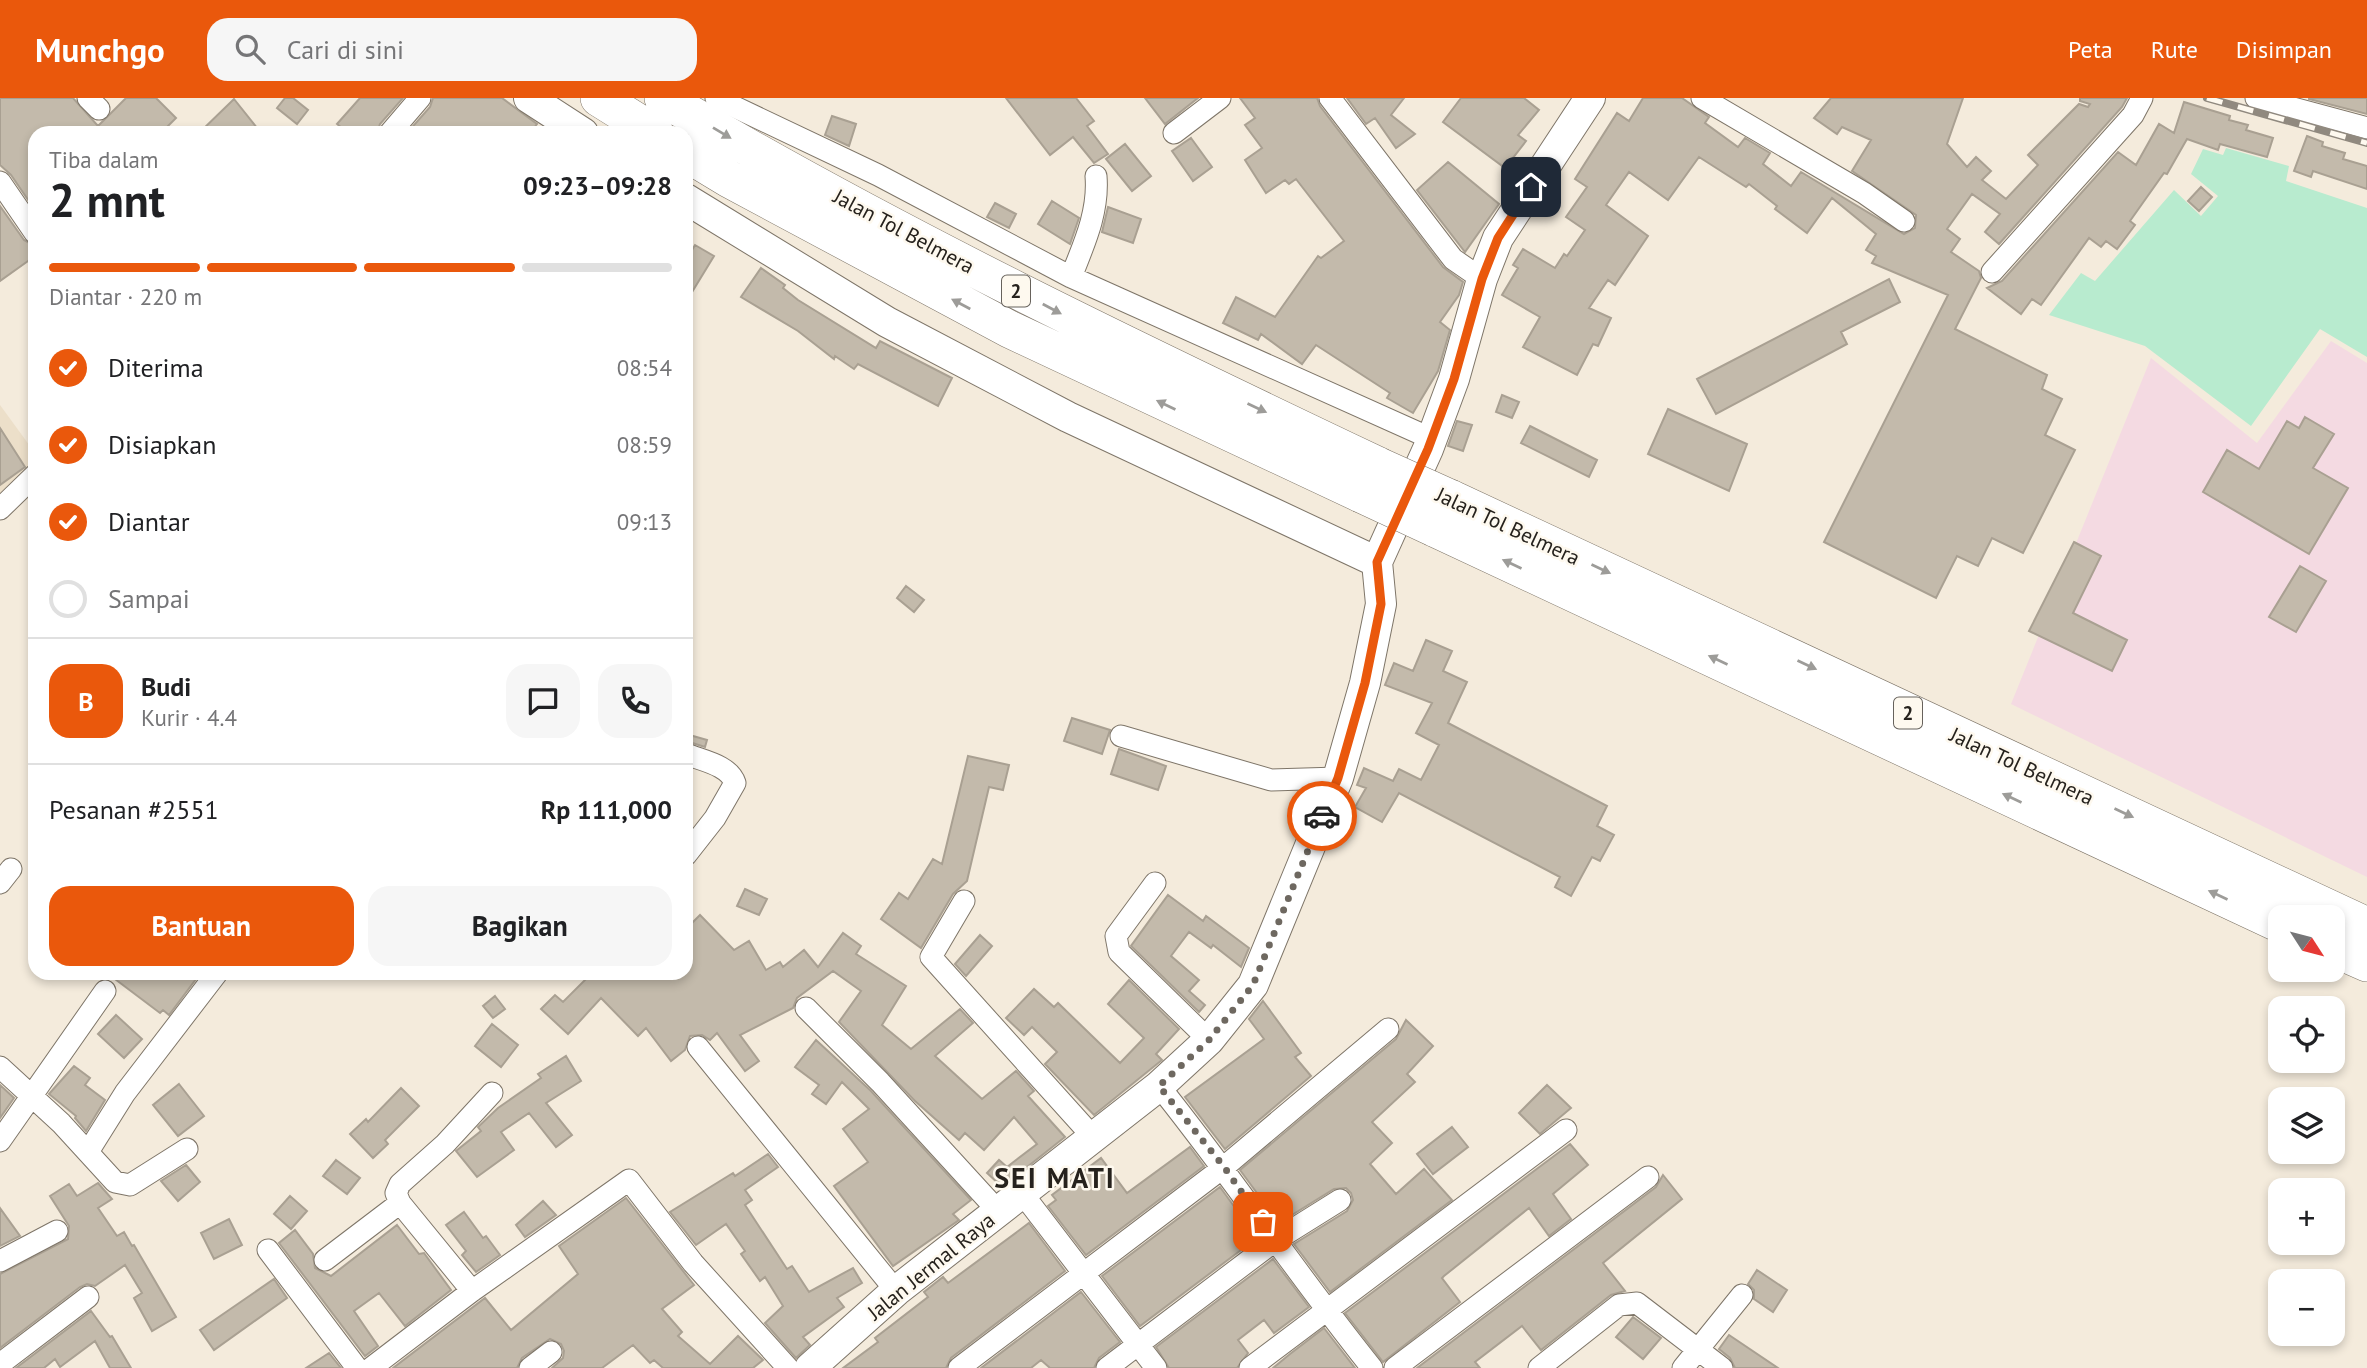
<!DOCTYPE html>
<html lang="id">
<head>
<meta charset="utf-8">
<style>
  body { margin:0; font-family:"PT Sans",sans-serif; background:#f6f6f6; color:#202124; height:100vh; display:flex; flex-direction:column; font-size:26px; white-space:nowrap }
  * { box-sizing:border-box; margin:0 }
  p { font-size:23px; color:#757577 }
  .icon { flex:none; width:38px; height:38px; fill:none; stroke:currentColor; stroke-width:2; stroke-linecap:round; stroke-linejoin:round }
  .map { position:relative; flex:1; overflow:hidden }
  .details { position:absolute; left:28px; top:28px; width:665px; height:854px; display:flex; flex-direction:column; background:#fff; border-radius:21px; box-shadow:0 4px 10px #0003 }
  .details>* { flex:none }
  .needle { width:46px; rotate:126deg }
  .fabs { position:absolute; left:2268px; top:807px; display:grid; gap:14px }
  .fabs a { display:grid; place-items:center; width:77px; height:77px; border-radius:14px; background:#fff; box-shadow:0 4px 10px #0003; font-size:35px }
  .pin { position:absolute; display:grid; place-items:center; width:60px; height:60px; color:#fff; margin:-30px; border-radius:14px; box-shadow:0 4px 10px #0006 }
  .courier { position:absolute; display:grid; place-items:center; width:70px; height:70px; margin:-35px; border:5px solid #ea580c; border-radius:50%; background:#fff; color:#222; box-shadow:0 2px 9px #0007 }
  .head em { font-style:normal; font-weight:700 }
  .head div { display:flex; flex-direction:column-reverse }
  .head { display:flex; align-items:center; justify-content:space-between; height:119px; padding:0 21px }
  h1 { font-size:46px; font-weight:700; line-height:52px }
  .bar { display:grid; grid-template-columns:repeat(4,1fr); gap:10px 7px; align-content:center; height:84px; padding:0 21px }
  .bar i { height:9px; border-radius:5px; background:#e0e0e0 }
  .bar .current { background:#ea580c }
  .bar p { grid-column:span 4 }
  .line { display:flex; align-items:center; gap:18px; padding:0 21px; border-top:2px solid #e0e0e0 }
  .line div { flex:1 }
  .round { display:grid; place-items:center; flex:none; width:74px; height:74px; border-radius:21px; background:#f6f6f6 }
  ol { padding:0 21px; list-style:none }
  li { display:flex; align-items:center; gap:21px; height:77px }
  li p { margin-inline-start:auto }
  li .icon { padding:7px; border-radius:50%; background:#ea580c; color:#fff; stroke-width:4 }
  li:last-child { color:#757577 }
  li i { width:38px; height:38px; border:4px solid #e0e0e0; border-radius:50% }
  .cta { display:flex; gap:14px; margin-top:auto; padding:14px 21px }
  .cta a { flex:1; height:80px; border-radius:21px; background:#ea580c; color:#fff; font-size:28px; font-weight:700; line-height:80px; text-align:center }
  .cta a+a { background:#f6f6f6; color:#202124 }
  header { display:flex; align-items:center; gap:42px; box-sizing:border-box; height:98px; padding:0 35px; background:#ea580c; color:#fff }
  header strong { font-size:33px }
  nav { display:flex; gap:38px; margin-inline-start:auto; font-size:24px }
  .search { width:490px; height:63px; background:#f6f6f6; display:flex; align-items:center; gap:18px; box-sizing:border-box; padding:0 24px; border-radius:21px; color:#757577; font-size:26px }
  .map>svg:first-child { display:block }
</style>
</head>
<body>
<header>
<strong>Munchgo</strong>
<div class="search"><svg class="icon" aria-label="search" viewBox="0 0 24 24"><circle cx="10" cy="10" r="6"/><path d="M15 15l6 6"/></svg>Cari di sini</div>
<nav><a>Peta</a><a>Rute</a><a>Disimpan</a></nav>
</header>
<div class="map">
<svg width="2367" height="1270" viewBox="0 0 2367 1270">
  <rect width="100%" height="100%" fill="#f4ebdc"/>
  <!-- built -->
  <path fill="#ecdfc9" d="M0,307l35,48v9l-35,33z"/>
  <!-- industrial -->
  <path fill="#f4dae2" d="M2331,243l36,22v514l-356,-173 140,-346 106,85z"/>
  <!-- green -->
  <path fill="#b8ebcf" d="M2226,50l63,18 -3,15 81,27v149l-47,-28 -69,97 -106,-80 -96,-31 32,-42 14,8 79,-91 27,26 17,-20 -27,-22 12,-25 20,6z"/>
  <!-- building -->
  <path fill="#c3baab" stroke="#a9a092" stroke-width="2" d="M0,0h73l25,28 28,-28h30l20,20 -15,15h-126v77l-24,-35 -11,-10z
    M285,0h8l15,12 -11,14 -20,-16z
    M360,0h43l-23,26 -3,9h-29l-11,-9z
    M433,0h69l35,26 -7,9h-123l23,-26z
    M1006,0h70l18,23 -7,5 21,28 -14,9 -21,-26 -23,18z
    M1145,0h53l-33,26z
    M1240,0h77l3,8 123,161 20,15 -4,13 -19,27 10,8 -12,41 -25,42 -26,-15 3,-5 -74,-48 -14,19 -41,-30 -3,6 -35,-17 13,-26 39,20 43,-61 3,2 23,-17 -48,-62 -7,5 -4,-4 -19,13 -21,-33 17,-12 -17,-23 10,-7z
    M1347,0h57l-13,17 24,19 -19,14 -21,-30 -9,6z
    M1461,0h63l15,12 -21,25 8,6 -21,27 -62,-46z
    M1643,0h39l27,19 -4,6 33,24 7,-9 25,15 -7,11 28,22 10,-14 103,62 11,-6 1,-13 -64,-44 19,-31 -29,-13 -5,7 -23,-16 17,-20h132l-16,46 20,23 9,-10 15,14 -9,9 24,19 32,-34 -10,-10 51,-51 9,3 2,-3 -10,-3v-3h47l-5,9 -123,137 -14,-12 15,-18 -28,-20 -25,35 13,10 -9,13 28,19 2,7 -26,51 92,46 -5,14 20,10 -17,36 30,15 -52,103 -31,-15 -14,28 -21,-10 -21,42 -112,-56 124,-247 -76,-32 4,-7 -10,-6 10,-16 -44,-36 -25,35 -32,-24 2,-3 -28,-22 -3,3 -47,-30 -31,43 -39,-28 -23,33 42,31 -33,49 -7,-5 -19,28 22,10 -13,28 -5,-2 -16,31 -54,-28 17,-30 -38,-22 16,-27 -5,-3 10,-16 32,19 9,-14 3,2 18,-26 -19,-13 21,-30 -12,-8 42,-66 12,8z
    M2309,0h58v16l-58,-15z
    M234,1l27,34h-62z
    M2184,4l46,14 -1,4 19,5 -2,5 27,8 -6,19 -47,-13 -2,6 -31,-11 -20,35 -3,-1 -34,48 5,4 -18,24 -11,-8 -5,6 -12,-9 -48,67 -9,-6 -11,15 -34,-26 15,-7 116,-129 18,13 23,-41 15,9z
    M832,18l24,8 -7,22 -24,-11z
    M2307,38l16,6 -1,4 23,7 -2,6 24,7v23l-54,-18 -2,6 -17,-6z
    M1191,40l21,29 -19,14 -21,-30z
    M1125,46l26,32 -19,15 -26,-32z
    M1448,64l51,42 -34,48 -48,-62z
    M2201,89l11,10 -13,14 -11,-10z
    M1052,103l27,17 -9,26 -32,-20z
    M995,105l21,11 -7,14 -22,-11z
    M0,108l24,34 11,6v10l-35,25z
    M1108,109l33,12 -8,24 -31,-11z
    M695,147l19,11 -28,46v-42z
    M761,170l24,17 -2,3 15,12 78,48 4,-7 72,37 -14,28 -80,-42 -4,5 -19,-13 -1,3 -36,-28 -57,-34z
    M1889,181l11,23 -59,30 6,12 -131,70 -19,-35z
    M1502,297l17,7 -7,16 -16,-6z
    M1668,311l79,35 -18,47 -81,-37z
    M2305,319l29,17 -21,34 35,20 -39,66 -106,-62 24,-42 32,19 28,-48 12,7z
    M1457,323l15,4 -9,26 -15,-5z
    M1530,328l67,34 -8,17 -68,-34z
    M0,330l25,39 -25,18z
    M2074,444l27,14 -28,57 54,27 -15,31 -83,-40z
    M2300,468l26,15 -30,51 -27,-15z
    M906,488l18,14 -10,12 -17,-14z
    M1426,542l26,11 -9,20 24,11 -19,41 159,83 -10,20 17,9 -14,26 -8,-4 -21,39 -16,-9 5,-10 -161,-84 -17,29 -27,-15 11,-19 -9,-3 7,-17 29,13 6,-12 22,11 18,-35 -23,-12 16,-30 -47,-18 9,-22 19,8z
    M1072,620l38,12 -8,24 -38,-13z
    M686,636l21,6 -2,7 -19,-6z
    M1119,651l47,17 -8,24 -47,-16z
    M968,658l41,9 -6,25 -14,-3 -22,94 -14,13 -32,54 -40,-29 18,-26 9,6 25,-40 9,5z
    M745,791l22,10 -8,16 -22,-9z
    M1168,797l35,26 3,-5 43,32 -8,19 -28,-22 -2,3 -22,-16 -18,24 28,24 -10,11 16,14 -6,7 -68,-66z
    M700,817l34,35 15,-9 17,29 14,-8 3,5 21,-17 14,17 25,-34 18,13 -5,8 50,32 -24,39 29,24 49,-40 13,14 -38,33 47,43 34,-28 18,20 -6,5 37,41 -63,50 -15,-14 12,-13 8,7 30,-23 -23,-27 -30,33 -19,-17 -6,7 -44,-39 -76,-79 22,-31 -28,-20 -36,27 -4,10 -53,27 19,26 -14,10 -28,-38 -7,7 -8,-5 -12,1 -5,14 -14,11 -25,-33 -8,8 -37,-38 -33,36 -27,-25 14,-14 8,7 29,-29h94v-44z
    M980,837l12,11 -26,30 -11,-12z
    M107,875h90l2,2 -30,40 -6,-5 -3,3z
    M1129,882l50,49 -23,25 6,6 -68,55 -49,-51 12,-12 -25,-25 -8,8 -18,-17 28,-29 20,18 4,-4 62,60 24,-25 -36,-34z
    M495,898l10,13 -12,9 -10,-12z
    M1263,903l38,52 -6,4 16,19 -86,73 -40,-52 79,-58 -15,-20z
    M116,917l26,24 -18,19 -26,-24z
    M1406,922l27,26 -26,28 8,8 -43,40 20,21 -22,21 26,30 28,-25 28,31 -122,92 -36,-48 53,-33 6,-11 -2,-7 -5,-5 -12,1 -55,34 -39,-53 156,-131z
    M492,926l26,21 -17,22 -26,-21z
    M816,942l55,51 100,109 -18,14 6,6 -66,46 -59,-80 34,-24 -25,-33 26,-20 -27,-27 -16,22 -14,-10 7,-9 -24,-18z
    M566,958l15,25 -35,22 26,32 -16,12 -27,-34 -28,19 13,18 -37,27 -21,-26 25,-20 -3,-4 20,-19 43,-30 -3,-4z
    M74,968l16,12 -5,7 20,15 -19,31 -11,-13 1,-2 -27,-22z
    M179,986l25,32 -26,20 -25,-31z
    M0,987l14,13 -14,20z
    M1547,987l24,23 -31,26 -21,-21z
    M401,990l18,18 -34,34 3,4 -15,14 -23,-24 16,-15 2,3z
    M1452,1029l16,20 -35,27 -16,-20z
    M1570,1046l18,21 -35,29 18,25 -22,17 -20,-28 -85,68 -2,2 18,24 -77,60 -38,-49z
    M1190,1049l14,19 -118,89 -38,-49 8,-6 -4,-5 49,-37 26,35z
    M768,1056l10,13 -33,23 7,10 -7,5 42,64 5,-3 17,26 44,-24 9,15 -25,15 7,9 -41,30 7,8 -14,13 -31,-35 18,-17 -18,-29 -5,4 -19,-27 4,-3 -19,-27 -30,21 -26,-33 63,-39 2,3z
    M336,1062l24,18 -13,16 -24,-18z
    M186,1067l14,17 -22,19 -17,-20z
    M1663,1077l19,24 -79,64 22,28 -14,4 -70,55 -19,-24 -47,36 5,6h-63l239,-181z
    M98,1085l14,16 -14,9 19,28 7,-4 8,14 2,-1 42,72 -24,14 -18,-33 8,-5 -17,-28 -30,21 -8,-2 -7,3 -80,61v-74l68,-35 1,-13 -19,-30 19,-12 8,12z
    M1220,1089l37,51 -117,88 -38,-50z
    M290,1098l17,15 -16,18 -17,-15z
    M626,1100l68,87 -32,24 20,23 -4,4 32,28 28,-28 25,24 -10,8h-90l-9,-8 -4,3 -17,-18 -31,23h-50l11,-10 1,-7 -3,-7 -11,-5 -28,19 -5,10h-124l92,-70 26,32 67,-56 -19,-28z
    M543,1103l13,14 -31,22 -9,-12z
    M0,1110l20,28 -20,10z
    M464,1114l19,26 3,-2 14,19 -24,17 -14,-17 4,-4 -20,-26z
    M229,1121l13,26 -28,14 -13,-26z
    M1029,1125l36,48 -114,87 -5,10h-103l35,-26 -3,-4 53,-41 -4,-5 19,-15 5,6z
    M397,1127l22,29 5,-1 27,37 -46,36 -26,-33 -25,18 24,35 -13,10 -86,-113 16,-13 18,24 2,14 16,8z
    M1273,1161l36,48 -35,26 -10,-13 -26,20 10,13 -11,15h-68l-13,-21z
    M1757,1172l30,20 -14,22 -19,-13v-9l-6,-6z
    M274,1181l13,19 -73,52 -14,-20z
    M1081,1194l39,50 -21,16 -5,10h-44l-9,-8 -10,8h-50z
    M91,1213l19,26 2,-1 19,32h-21l-15,-27 -35,26 -5,-8 -11,9h-28z
    M1633,1219l28,21 -18,21 -27,-22z
    M1324,1230l31,40h-82l17,-14z
    M1729,1237l49,33h-43l-5,-10 -11,-9z
    M329,1255l12,15h-35z"/>
  <g fill="none" stroke-linecap="round" stroke-linejoin="round">
    <!-- street casing -->
    <g stroke="#7e7568" stroke-width="23">
      <path id="street" d="M88,0l11,11
        M716,0l162,77 193,102 359,161
        M1330,0l123,161 29,20
        M1702,0l162,95 40,28
        M2256,0l111,30
        M390,35l30,-35
        M1174,35l46,-35
        M0,84l35,51
        M1992,174l141,-157 9,-17
        M1071,179c13,-33 28,-65 25,-101
        M0,411l35,-34
        M1121,638l150,44 67,-2
        M686,656c17,7 43,11 49,29l-20,35 -29,37
        M0,785l11,-14
        M1155,785l-39,53 3,16 90,88
        M964,803l-33,56 162,180
        M806,910l74,74 118,129
        M698,949l198,244
        M0,969l61,56 54,59 15,3 57,-36
        M1159,988c74,92 139,190 213,282
        M0,1043l105,-150
        M88,1054l37,-59 92,-120
        M1022,1095l134,175
        M268,1152l89,118
        M325,1162l75,-57
        M0,1163l57,-30
        M472,1193l-72,-88 -4,-10 4,-9 45,-40 47,-51
        M0,1266l88,-67
        M371,1270l101,-77 157,-111 64,83 95,105
        M530,1270l21,-16
        M959,1270l265,-201 164,-138
        M1107,1270l169,-128 64,-40
        M1250,1270l316,-238
        M1395,1270l253,-191
        M1539,1270l80,-63 18,-2 85,65
        M1683,1270l59,-73"/>
    </g>
    <!-- secondary casing -->
    <g stroke="#7e7568" stroke-width="32">
      <path id="secondary" d="M529,0l54,35
        M686,101l201,123 181,95 309,145
        M810,1270l86,-77 263,-205 50,-46 44,-55 85,-207 27,-95 16,-79 -4,-42 51,-113 26,-70 28,-100 16,-41 92,-140"/>
    </g>
    <!-- highway casing -->
    <g stroke="#7e7568" stroke-width="38">
      <path id="highway" d="M599,0l56,35
        M663,0c231,137 474,253 716,368
        M686,55l43,26 280,150 352,165
        M1450,400l917,428
        M1434,430l846,396
        M2333,850l34,15"/>
    </g>
    <!-- street -->
    <use href="#street" stroke="#fff" stroke-width="21"/>
    <!-- secondary -->
    <use href="#secondary" stroke="#fff" stroke-width="30"/>
    <!-- highway -->
    <use href="#highway" stroke="#fff" stroke-width="37"/>
    <!-- rail casing -->
    <g stroke="#90897f" stroke-width="8">
      <path id="rail" d="M2207,0l160,45"/>
    </g>
    <!-- rail -->
    <use href="#rail" stroke="#fef9ef" stroke-width="5" stroke-dasharray="16" stroke-linecap="butt"/>
    <!-- highway-bridge casing -->
    <g stroke="#7e7568" stroke-width="38" stroke-linecap="butt">
      <path id="highway-bridge" d="M1379,368l71,32
        M1361,396l73,34"/>
    </g>
    <!-- highway-bridge -->
    <use href="#highway-bridge" stroke="#fff" stroke-width="37"/>
  </g>
  <!-- one-way arrows -->
  <defs><path id="oneway-solid" d="M-6-.8H1V-3.2L6.5 0L1 3.2V.8H-6Z" transform="scale(1.75)"/></defs>
  <g fill="#9d9c99">
    <use href="#oneway-solid" transform="translate(722 35) rotate(31)"/>
    <use href="#oneway-solid" transform="translate(961 206) rotate(-152)"/>
    <use href="#oneway-solid" transform="translate(1052 211) rotate(28)"/>
    <use href="#oneway-solid" transform="translate(1166 307) rotate(-154)"/>
    <use href="#oneway-solid" transform="translate(1257 310) rotate(25)"/>
    <use href="#oneway-solid" transform="translate(1512 466) rotate(-155)"/>
    <use href="#oneway-solid" transform="translate(1601 471) rotate(25)"/>
    <use href="#oneway-solid" transform="translate(1718 562) rotate(-155)"/>
    <use href="#oneway-solid" transform="translate(1807 567) rotate(25)"/>
    <use href="#oneway-solid" transform="translate(2012 700) rotate(-155)"/>
    <use href="#oneway-solid" transform="translate(2124 715) rotate(25)"/>
    <use href="#oneway-solid" transform="translate(2218 797) rotate(-155)"/>
  </g>
  <g fill="none" stroke-linecap="round" stroke-linejoin="round">
    <!-- done -->
    <path stroke="#6e6860" stroke-width="7" stroke-dasharray="0 12.6" d="M1263,1124l-39,-55 -65,-81 50,-46 44,-55 69,-169"/>
    <!-- route -->
    <path stroke="#ea580c" stroke-width="9" d="M1322,718l16,-38 27,-95 16,-79 -4,-42 51,-113 26,-70 28,-100 16,-41 33,-51"/>
  </g>
  <g text-anchor="middle" dominant-baseline="central" stroke-width="5" stroke-linejoin="round" paint-order="stroke">
    <!-- shield labels -->
    <g fill="#fef9ef" stroke="#67625c" stroke-width="2">
      <rect x="1002" y="177.5" width="28" height="31" rx="5"/>
      <rect x="1894" y="599.5" width="28" height="31" rx="5"/>
    </g>
    <g font-size="19" font-weight="bold" fill="#26221d">
      <text x="1016" y="193">2</text>
      <text x="1908" y="615">2</text>
    </g>
    <!-- street labels -->
    <g font-size="21" fill="#26221d" stroke="#fef9ef">
      <text transform="translate(904 133) rotate(28)">Jalan Tol Belmera</text>
      <text transform="translate(1508 428) rotate(25)">Jalan Tol Belmera</text>
      <text transform="translate(2022 668) rotate(25)">Jalan Tol Belmera</text>
      <text transform="translate(931 1168) rotate(-39)">Jalan Jermal Raya</text>
    </g>
    <!-- district labels -->
    <g font-size="28" font-weight="bold" letter-spacing="2" fill="#26221d" stroke="#fef9ef">
      <text x="1055" y="1079">SEI MATI</text>
    </g>
  </g>
</svg>
<div class="fabs">
<a><svg class="needle" viewBox="-14 -14 28 28"><path d="M0-13l5 13h-10z" fill="#e53935"/><path d="M0 13l5-13h-10z" fill="#757577"/></svg></a>
<a><svg class="icon" aria-label="locate" viewBox="0 0 24 24"><circle cx="12" cy="12" r="6"/><path d="M12 2v4M12 18v4M2 12h4M18 12h4"/></svg></a>
<a><svg class="icon" aria-label="layers" viewBox="0 0 24 24"><path d="M12 4l9 5-9 5-9-5zM3 14l9 5 9-5"/></svg></a>
<a>+</a>
<a>−</a>
</div>
<div class="pin" style="left:1263px;top:1124px;background:#ea580c"><svg class="icon" aria-label="bag" viewBox="0 0 24 24"><path d="M5 8h14l-1 12H6zM9 8a3 3 0 0 1 6 0"/></svg></div>
<div class="pin" style="left:1531px;top:89px;background:#1f2937"><svg class="icon" aria-label="home" viewBox="0 0 24 24"><path d="M3 11l9-7 9 7M6 9v11h12V9"/></svg></div>
<div class="courier" style="left:1322px;top:718px"><svg class="icon" aria-label="car" viewBox="0 0 24 24"><path d="M5 17H2v-5l4-1 3-4h7l3 4 3 1v5h-3M9 17h6M6 11h13"/><circle cx="7" cy="17" r="2"/><circle cx="17" cy="17" r="2"/></svg></div>
<section class="details">
<div class="head"><div><h1>2 mnt</h1><p>Tiba dalam</p></div><em>09:23–09:28</em></div>
<div class="bar"><i class="current"></i><i class="current"></i><i class="current"></i><i></i><p>Diantar · 220 m</p></div>
<ol>
<li><svg class="icon" aria-label="check" viewBox="0 0 24 24"><path d="M5 12l5 5 9-10"/></svg>Diterima<p>08:54</p></li>
<li><svg class="icon" aria-label="check" viewBox="0 0 24 24"><path d="M5 12l5 5 9-10"/></svg>Disiapkan<p>08:59</p></li>
<li><svg class="icon" aria-label="check" viewBox="0 0 24 24"><path d="M5 12l5 5 9-10"/></svg>Diantar<p>09:13</p></li>
<li><i></i>Sampai</li>
</ol>
<div class="line" style="height:126px"><b class="round" style="background:#ea580c;color:#fff">B</b><div><b>Budi</b><p>Kurir · 4.4</p></div><a class="round"><svg class="icon" aria-label="chat" viewBox="0 0 24 24"><path d="M4 5h16v11H9l-5 4z"/></svg></a><a class="round"><svg class="icon" aria-label="phone" viewBox="0 0 24 24"><path d="M5 4h4l2 5-3 2q2 4 5 5l2-3 5 2v4C11 20 4 13 5 4z"/></svg></a></div>
<div class="line" style="height:91px"><div>Pesanan #2551</div><b>Rp 111,000</b></div>
<div class="cta"><a>Bantuan</a><a>Bagikan</a></div>
</section>
</div>
</body>
</html>
